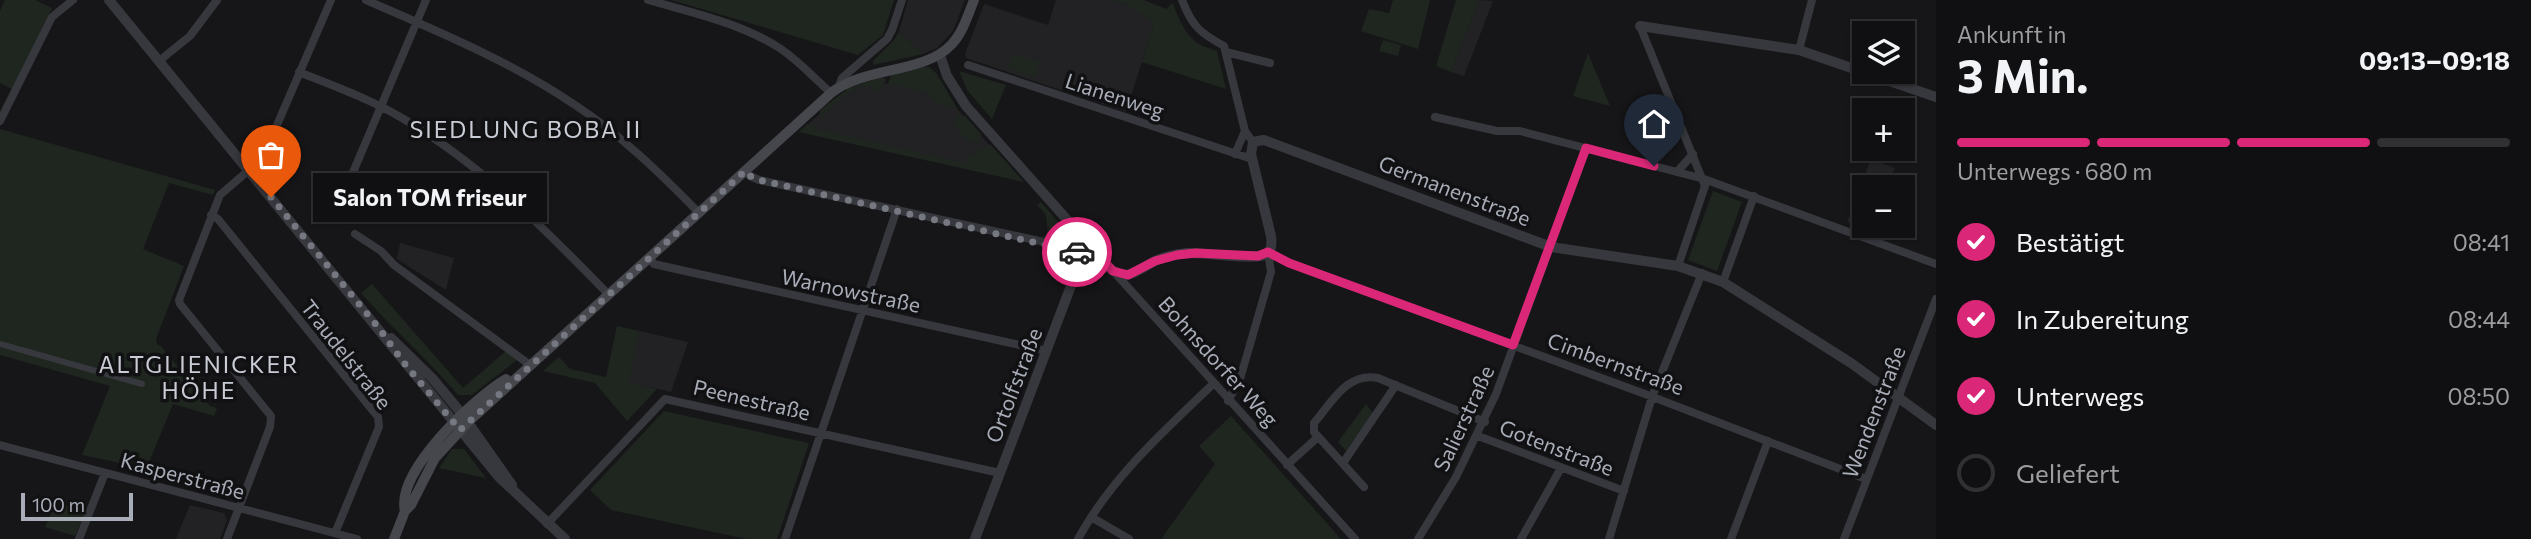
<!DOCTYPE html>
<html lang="de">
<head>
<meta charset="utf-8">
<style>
  body { margin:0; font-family:Commissioner,sans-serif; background:#1e1e20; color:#f1f3f6; height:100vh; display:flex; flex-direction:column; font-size:26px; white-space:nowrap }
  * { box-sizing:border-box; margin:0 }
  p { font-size:23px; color:#9c9d9f }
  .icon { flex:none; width:38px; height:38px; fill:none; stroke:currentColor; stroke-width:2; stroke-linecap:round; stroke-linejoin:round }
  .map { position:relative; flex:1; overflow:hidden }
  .sheet { display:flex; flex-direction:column; background:#101012; width:595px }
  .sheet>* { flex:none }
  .fabs { position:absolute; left:1852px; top:21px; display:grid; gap:14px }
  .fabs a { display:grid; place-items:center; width:63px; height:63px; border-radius:0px; background:#101012; box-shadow:0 2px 5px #0004,0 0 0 2px #303032; font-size:35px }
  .scale { position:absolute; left:21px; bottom:18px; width:112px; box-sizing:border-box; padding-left:7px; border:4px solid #a8adb8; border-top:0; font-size:19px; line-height:24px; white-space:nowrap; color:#a8adb8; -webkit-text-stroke:5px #111113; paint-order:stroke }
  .pin { position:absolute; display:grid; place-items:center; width:60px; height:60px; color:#fff; margin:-72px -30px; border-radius:50% 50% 50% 0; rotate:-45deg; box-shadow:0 0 7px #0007 }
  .pin .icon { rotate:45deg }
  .courier { position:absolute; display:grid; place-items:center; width:70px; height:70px; margin:-35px; border:5px solid #db2777; border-radius:50%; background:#fff; color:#222; box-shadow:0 2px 9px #0007 }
  .bubble { position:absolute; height:49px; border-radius:0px; background:#101012; box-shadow:0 2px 5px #0004,0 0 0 2px #303032; font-size:23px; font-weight:700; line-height:49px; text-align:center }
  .head em { font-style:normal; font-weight:700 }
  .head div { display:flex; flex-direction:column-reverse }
  .head { display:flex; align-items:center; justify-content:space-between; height:119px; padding:0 21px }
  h1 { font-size:46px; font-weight:700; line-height:52px }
  .bar { display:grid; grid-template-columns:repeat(4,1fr); gap:10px 7px; align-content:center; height:84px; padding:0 21px }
  .bar i { height:9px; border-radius:5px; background:#303032 }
  .bar .current { background:#db2777 }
  .bar p { grid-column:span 4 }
  ol { padding:0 21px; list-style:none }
  li { display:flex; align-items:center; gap:21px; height:77px }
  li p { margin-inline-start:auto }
  li .icon { padding:7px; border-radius:50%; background:#db2777; color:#fff; stroke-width:4 }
  li:last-child { color:#9c9d9f }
  li i { width:38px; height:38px; border:4px solid #303032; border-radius:50% }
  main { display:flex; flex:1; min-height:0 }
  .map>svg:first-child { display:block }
</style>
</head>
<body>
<main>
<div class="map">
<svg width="1936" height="539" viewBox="0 0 1936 539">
  <rect width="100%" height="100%" fill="#161618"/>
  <!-- built -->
  <path fill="#222225" d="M908,0h57l-12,31 -16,17 -14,6 -24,-22z
    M1056,0h56l18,6 24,17 -28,89 -160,-54 -1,-4 19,-50 64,21z
    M1479,0l14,1 -29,75 -13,-4z
    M930,78l91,103 -222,-49 50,-44z
    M1871,159l24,9 -8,19h-23v39h8l-2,4 -23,-8z
    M400,243l54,15 -8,32 -49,-31z
    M639,331l49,11 -17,50 -43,-10z
    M190,505l34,8 3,7 -7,19h-44z"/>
  <!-- green -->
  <path fill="#1e261f" d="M5,0h30l17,8 -40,81 -12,-6v-72z
    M671,0h223l-11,35 -25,20z
    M1112,0h32l22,9 7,-6c4,13 12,30 23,39 5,5 14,6 21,9l9,38 -84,-27 12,-39 -27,-18z
    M1393,0h37l-12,49 -57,-18 8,-22 20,4z
    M1456,0h23l-28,72 -15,-6z
    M899,32l24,22 -50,11v-4l21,-21z
    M1383,40l18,5 -3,11 -19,-5z
    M1013,53l27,8 -5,16 -27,-8z
    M1588,53l22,53 -37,-10z
    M923,67h6l8,7 20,34 -19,-4 -9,-11 -41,-9 3,-9z
    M959,71l47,14 -14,34 -25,-29z
    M881,77l5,2 -5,11 -7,1 -1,-5h-5v6h-2l-1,-6 -11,2 1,6 -6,-2 -26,24 1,3 -4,-3v-6l29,-22z
    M959,116h6l16,18 -3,8 -11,-2 -12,-14 1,-7z
    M807,124l7,2 1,3 151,34 1,-5 23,-14 34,38 -225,-50z
    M0,129l215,61 -2,5 -44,-12 -26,66 41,17 -28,73 1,5 4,2 49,60 7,2 -3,8 -41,-12 -28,68 -29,-10 -34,-7 28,-69 -110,-31z
    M1713,191l29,11 -25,69 -29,-11z
    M1041,202l36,42 -35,-7 6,-3 -2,-19 -9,-10z
    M372,284l91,104 43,-37 11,9 -45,35h-14c-30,-36 -66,-66 -97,-102z
    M617,326l22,5 -10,51 28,7 -30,32 -32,-38 -52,-12 16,-14 11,12 36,8z
    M1366,404l7,9 -27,38 -8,-9z
    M664,411l145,32 -32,96h-31l-135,-29 -21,-20z
    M1231,416l110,123h-180l54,-75 -16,-18z
    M452,449h12l22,29 -47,-10z
    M66,505l19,8 -10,23 -30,-9 7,-16h8z"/>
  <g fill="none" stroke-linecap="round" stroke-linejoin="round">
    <!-- pedestrian -->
    <path stroke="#37383d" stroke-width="6" d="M0,344l142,40"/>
    <!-- minor -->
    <path stroke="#37383d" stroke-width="8" d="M366,0c71,31 144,61 209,105 46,30 86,69 124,108
      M648,0c45,13 93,23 133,49 19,13 33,29 50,44
      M1182,0c10,26 18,33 42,46l21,85 8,11
      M1640,26l65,160 -27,80
      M1799,50l13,-50
      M1226,52l44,11
      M159,61l31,-25 27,-36
      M968,65l284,94
      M299,72c35,14 71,27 103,46 80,47 143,111 207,177
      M839,86l3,-8 45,-39 5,-9 10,-30
      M1435,117l62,14h23l184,48 232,85
      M0,121l52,-104 21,-17
      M1235,154l10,-23
      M745,171l5,5 9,4 285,62 30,8 10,6
      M1677,172l16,-18
      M252,174l6,-5 73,-169
      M340,203l86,-203
      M211,215l7,4 160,198 1,10 -44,106
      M355,234l26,17 13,14 136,100
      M1268,252l21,11 356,131 221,85
      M650,259l4,5 31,7 362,80
      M1115,273l240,266
      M1723,282l31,-86
      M1228,401l12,-22 31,-107 -3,-20
      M1478,436l146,55
      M0,445l357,94
      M1343,463l53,-78
      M1287,465l31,-28
      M1364,487l-50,-55v-9c18,-21 33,-51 64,-45l107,44
      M1091,517l38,22
      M547,524l118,-125 335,74
      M79,539l26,-66
      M227,539l43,-112 1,-11 -91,-112 -1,-4 41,-105 29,-25
      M785,539l112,-330
      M1078,539c34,-62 85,-107 135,-155
      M1418,539l38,-62 40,-83 90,-246
      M1521,539l40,-71
      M1609,539l43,-142 50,-124
      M1731,539l37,-98
      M1844,539l92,-240"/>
    <!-- tertiary -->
    <path stroke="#37383d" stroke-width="10" d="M109,0l390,477 66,62
      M1640,26l159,24 137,47
      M940,55l7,21 19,30 127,143c8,10 19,27 33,26 10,-1 20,-10 29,-14 11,-5 22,-7 32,-8 18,-1 64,7 77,2 8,-3 8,-11 7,-19l-20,-82 2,-12 11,-2 287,107 127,19 45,16 128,81 85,62
      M391,338l41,40 30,36 50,71
      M975,539l105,-277 13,-13"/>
    <!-- secondary -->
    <path stroke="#45474d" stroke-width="10" d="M405,511c-10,-39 70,-114 101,-132
      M394,539l11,-28 6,-6 24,-47 33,-36 363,-329c34,-27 94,-19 121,-49 11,-12 16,-29 22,-44"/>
  </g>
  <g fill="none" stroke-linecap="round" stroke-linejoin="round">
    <!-- done -->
    <path stroke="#757880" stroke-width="7" stroke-dasharray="0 12.6" d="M271,197l107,130 26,36 56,67 285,-259 5,5 9,4 318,72"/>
    <!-- route -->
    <path stroke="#db2777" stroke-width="9" d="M1077,252l7,4 9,-7 20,22 15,4 27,-14 22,-6 19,-2 62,3 10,-4 21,11 224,82 73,-197 68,18"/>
  </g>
  <g text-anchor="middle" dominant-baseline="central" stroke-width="7" stroke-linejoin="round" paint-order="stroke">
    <!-- street labels -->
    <g font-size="21" fill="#a8adb8" stroke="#111113">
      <text transform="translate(1115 95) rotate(18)">Lianenweg</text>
      <text transform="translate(1455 190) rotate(21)">Germanenstraße</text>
      <text transform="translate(851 290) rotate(12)">Warnowstraße</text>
      <text transform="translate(347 354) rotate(52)">Traudelstraße</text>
      <text transform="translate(1219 361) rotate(48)">Bohnsdorfer Weg</text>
      <text transform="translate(1616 363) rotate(20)">Cimbernstraße</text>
      <text transform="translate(1013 385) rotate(-69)">Ortolfstraße</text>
      <text transform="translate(752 399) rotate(13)">Peenestraße</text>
      <text transform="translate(1873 412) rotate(-69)">Wendenstraße</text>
      <text transform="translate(1463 418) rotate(-65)">Salierstraße</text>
      <text transform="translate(1557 447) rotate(21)">Gotenstraße</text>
      <text transform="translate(183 475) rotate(15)">Kasperstraße</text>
    </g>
    <!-- neighbourhood labels -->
    <g font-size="23" letter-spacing="2" fill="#c9ccd4" stroke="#111113">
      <text x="526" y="129">SIEDLUNG BOBA II</text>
      <text x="199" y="364">ALTGLIENICKER<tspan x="199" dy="26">HÖHE</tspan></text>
    </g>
  </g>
</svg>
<div class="fabs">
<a><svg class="icon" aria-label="layers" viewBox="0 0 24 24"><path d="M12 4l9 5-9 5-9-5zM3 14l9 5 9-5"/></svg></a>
<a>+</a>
<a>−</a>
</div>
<div class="scale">100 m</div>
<div class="pin" style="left:271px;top:197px;background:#ea580c"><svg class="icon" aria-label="bag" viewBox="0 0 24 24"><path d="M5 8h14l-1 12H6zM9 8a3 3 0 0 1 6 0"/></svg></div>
<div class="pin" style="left:1654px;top:166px;background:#1f2937"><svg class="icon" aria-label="home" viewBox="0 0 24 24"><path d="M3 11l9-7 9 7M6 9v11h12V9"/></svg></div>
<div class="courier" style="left:1077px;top:252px"><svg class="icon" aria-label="car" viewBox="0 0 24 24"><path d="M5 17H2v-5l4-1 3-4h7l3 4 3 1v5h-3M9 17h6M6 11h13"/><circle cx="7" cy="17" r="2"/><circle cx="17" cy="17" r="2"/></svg></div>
<div class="bubble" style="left:313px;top:173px;width:234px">Salon TOM friseur</div>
</div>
<section class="sheet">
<div class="head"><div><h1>3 Min.</h1><p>Ankunft in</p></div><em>09:13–09:18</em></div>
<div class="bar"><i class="current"></i><i class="current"></i><i class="current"></i><i></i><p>Unterwegs · 680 m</p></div>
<ol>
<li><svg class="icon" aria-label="check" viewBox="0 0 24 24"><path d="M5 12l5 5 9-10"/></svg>Bestätigt<p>08:41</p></li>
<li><svg class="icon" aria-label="check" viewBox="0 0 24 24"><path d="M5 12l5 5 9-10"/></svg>In Zubereitung<p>08:44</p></li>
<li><svg class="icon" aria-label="check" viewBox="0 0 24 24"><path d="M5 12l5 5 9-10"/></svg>Unterwegs<p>08:50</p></li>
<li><i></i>Geliefert</li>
</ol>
</section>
</main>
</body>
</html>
